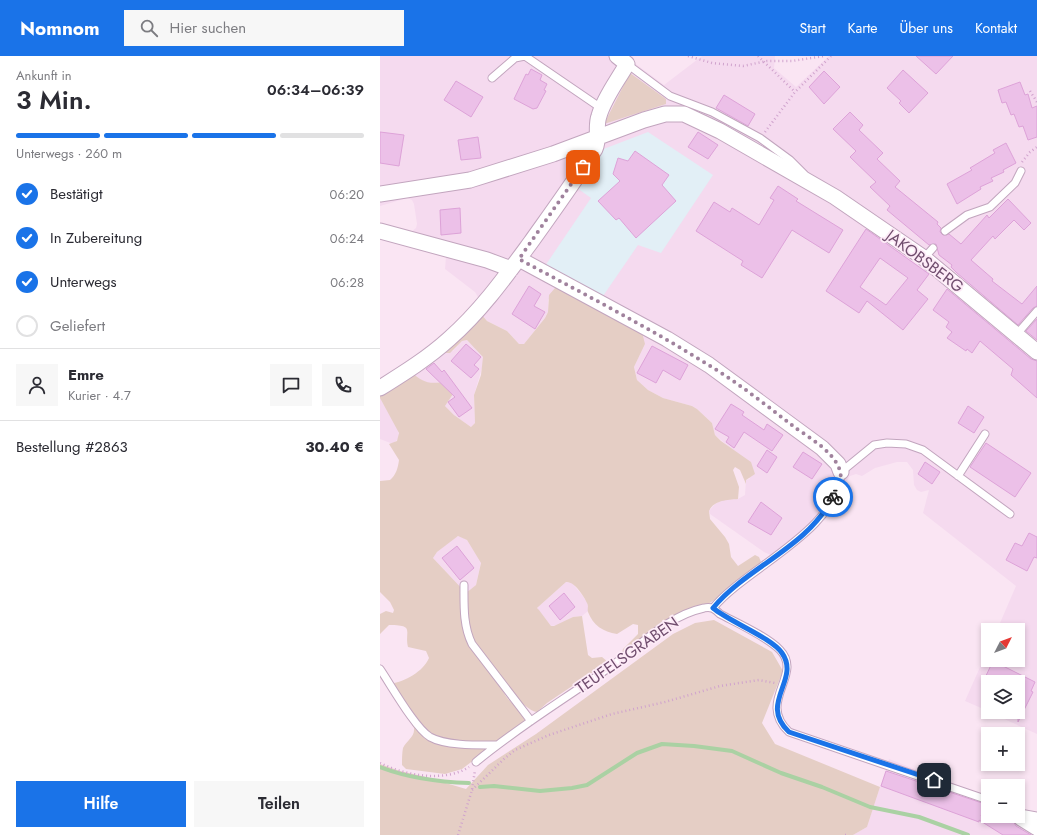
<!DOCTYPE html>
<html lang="de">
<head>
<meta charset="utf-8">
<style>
  body { margin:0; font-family:Jost,sans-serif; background:#f7f7f7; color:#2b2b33; height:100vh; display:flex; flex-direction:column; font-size:15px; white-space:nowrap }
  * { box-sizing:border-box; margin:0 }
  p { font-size:13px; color:#7c7c81 }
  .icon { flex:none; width:22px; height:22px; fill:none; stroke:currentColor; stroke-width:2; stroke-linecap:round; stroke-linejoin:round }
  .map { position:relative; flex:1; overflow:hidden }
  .sheet { display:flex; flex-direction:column; background:#fff; width:380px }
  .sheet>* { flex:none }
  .needle { width:26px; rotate:48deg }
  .buttons { position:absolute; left:601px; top:567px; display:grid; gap:8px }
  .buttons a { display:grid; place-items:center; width:44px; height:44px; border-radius:0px; background:#fff; box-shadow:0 2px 6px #0003; font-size:20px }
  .pin { position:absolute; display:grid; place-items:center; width:34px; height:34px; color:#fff; margin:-17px; border-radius:8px; box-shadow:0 2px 6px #0006 }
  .courier { position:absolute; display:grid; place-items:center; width:40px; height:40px; margin:-20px; border:3px solid #1a73e8; border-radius:50%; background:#fff; color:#222; box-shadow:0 1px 5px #0007 }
  .headline em { font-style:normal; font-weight:600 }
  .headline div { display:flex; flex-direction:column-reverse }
  .headline { display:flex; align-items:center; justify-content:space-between; height:68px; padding:0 16px }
  h1 { font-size:26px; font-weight:600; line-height:30px }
  .bar { display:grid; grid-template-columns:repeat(4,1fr); gap:6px 4px; align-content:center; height:48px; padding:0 16px }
  .bar i { height:5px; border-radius:3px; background:#e1e1e2 }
  .bar .on { background:#1a73e8 }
  .bar p { grid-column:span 4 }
  .line { display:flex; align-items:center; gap:10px; padding:0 16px; border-top:1px solid #e1e1e2 }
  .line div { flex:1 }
  .round { display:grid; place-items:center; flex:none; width:42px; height:42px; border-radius:0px; background:#f7f7f7 }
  ol { padding:0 16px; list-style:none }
  li { display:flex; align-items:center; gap:12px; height:44px }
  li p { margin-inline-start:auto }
  li .icon { padding:4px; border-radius:50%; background:#1a73e8; color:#fff; stroke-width:4 }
  li:last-child { color:#7c7c81 }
  li i { width:22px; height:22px; border:2px solid #e1e1e2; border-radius:50% }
  .action { display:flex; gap:8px; margin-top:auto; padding:8px 16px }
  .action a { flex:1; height:46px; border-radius:0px; background:#1a73e8; color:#fff; font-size:16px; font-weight:600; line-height:46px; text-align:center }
  .action a+a { background:#f7f7f7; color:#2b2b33 }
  header { display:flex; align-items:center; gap:24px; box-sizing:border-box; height:56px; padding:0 20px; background:#1a73e8; color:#fff }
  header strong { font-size:19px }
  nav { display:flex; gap:22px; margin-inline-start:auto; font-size:14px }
  .search { width:280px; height:36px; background:#f7f7f7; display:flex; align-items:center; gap:10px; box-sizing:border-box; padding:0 14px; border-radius:0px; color:#7c7c81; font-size:15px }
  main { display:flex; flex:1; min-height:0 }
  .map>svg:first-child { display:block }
</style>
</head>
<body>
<header>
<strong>Nomnom</strong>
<div class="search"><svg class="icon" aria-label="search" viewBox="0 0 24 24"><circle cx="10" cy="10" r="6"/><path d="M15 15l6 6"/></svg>Hier suchen</div>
<nav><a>Start</a><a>Karte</a><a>Über uns</a><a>Kontakt</a></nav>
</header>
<main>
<section class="sheet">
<div class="headline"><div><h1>3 Min.</h1><p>Ankunft in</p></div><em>06:34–06:39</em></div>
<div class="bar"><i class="on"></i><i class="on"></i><i class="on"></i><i></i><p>Unterwegs · 260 m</p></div>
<ol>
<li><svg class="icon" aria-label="check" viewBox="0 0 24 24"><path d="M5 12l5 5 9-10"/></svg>Bestätigt<p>06:20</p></li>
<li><svg class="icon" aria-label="check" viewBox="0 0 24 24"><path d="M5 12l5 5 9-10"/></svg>In Zubereitung<p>06:24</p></li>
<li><svg class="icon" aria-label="check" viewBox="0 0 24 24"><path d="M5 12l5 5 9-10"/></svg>Unterwegs<p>06:28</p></li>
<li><i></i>Geliefert</li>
</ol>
<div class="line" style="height:72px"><a class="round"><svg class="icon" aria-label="person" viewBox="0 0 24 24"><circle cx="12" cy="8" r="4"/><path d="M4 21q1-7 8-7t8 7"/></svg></a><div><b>Emre</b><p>Kurier · 4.7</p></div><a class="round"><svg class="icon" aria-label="chat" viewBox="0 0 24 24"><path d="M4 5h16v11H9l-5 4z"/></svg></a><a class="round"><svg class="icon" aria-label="phone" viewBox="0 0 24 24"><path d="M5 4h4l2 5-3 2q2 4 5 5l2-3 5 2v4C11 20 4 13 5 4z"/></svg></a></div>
<div class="line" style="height:52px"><div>Bestellung #2863</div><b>30.40 €</b></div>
<div class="action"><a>Hilfe</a><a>Teilen</a></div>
</section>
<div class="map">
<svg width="657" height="779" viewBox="0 0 657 779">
  <rect width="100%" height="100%" fill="#fae5f3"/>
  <!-- residential -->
  <path fill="#f5daef" d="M0,0h245l39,29 38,-29h73l-1,12 22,19 33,-31h208v678l-48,-22h29v-30h-30v29l-23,-10 23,-52v11h30v-30h-21l19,-44 -93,-73 6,-23 -8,2 -4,-2 -3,-5 -1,-15 -6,-8h-10l-22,6 -13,8 -6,-2 -6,2 -21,33 -56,47 -9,-4 -54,-38 -1,-3 6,-7 8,-4 15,-1 7,-4 1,-15 4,-1 -22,-33 -13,-11 -3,-12 -15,-14 -5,-3 -29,-8 -15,-8 -11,-10 -3,-13 11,-23 -97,-45v13l-3,6 -21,26h-5l-12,-13 -20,-10 -5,-6 -5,-13 1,-5 -3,-5 -30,-23 1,-12 -35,-25 5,-4 1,-4 -3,-20 -2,-4 -5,-2 -27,8z
    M87,284l15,14 2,7 -10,34 1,28 -4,4 -17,-12 -9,-9 8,-12 -7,-13 -9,2h-10l-8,-4 -8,-8 28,-21 14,1 9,-10z
    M0,342l18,30 1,10 -6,6 -13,-5z
    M80,480l7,4 14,22 -5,23 -10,8 -33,-35 4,-6 18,-15z
    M186,526l6,1 10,12 6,9v7l-6,5 -9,1 -15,8 -7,1 -14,-18z
    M509,703l99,38v19h30l19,19h-184l14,-8z"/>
  <!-- education -->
  <path fill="#e2eff6" d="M268,76l65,43 -52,78 -23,-8 -37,54 -56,-33 46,-68 -14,-10 24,-38z"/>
  <!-- green -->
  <path fill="#e5cec5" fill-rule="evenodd" d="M250,17l36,26v5l-62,20z
    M175,232h5l82,44 3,12 -11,23 3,13 11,10 15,8 29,8 5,3 15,14 3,12 6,6 30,21 4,12 -9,6v4l-6,-14 -5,-3 -2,3 6,17 -1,12c-11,1 -24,1 -29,12l1,8 15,18 4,7 2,13 7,9 17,-11 4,2 2,5 -42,35 -11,7 -15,5 -69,46 -2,-2 1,-4 15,-15v-9l-5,-1 -16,10c-14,-2 -24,-9 -29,-22 -1,-3 1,-6 -1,-9 -3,-7 -13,-22 -21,-21l-29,26 2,2 12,16h3l19,-9 9,-1 6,39 4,3 10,-1 6,5 -61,41 -10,9c-15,0 -63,-63 -67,-78 -2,-6 1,-12 -3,-18l-1,21 36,51c4,14 19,20 23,33l-63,48 -17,5 -39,-5 -4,-4c0,-5 0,-12 1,-17 4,-8 12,-11 11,-20l-24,-39 1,-5c14,-3 32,-12 38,-26l-3,-7 -18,-4c-4,-16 8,-22 -19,-22l-9,9v-20l6,-3 7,2 1,-3 -4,-8 -10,-10v-111l10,-1c6,-5 8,-12 9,-20l-10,-16 8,-3 2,-8 -19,-35v-8l31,-19c11,12 20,14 35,10l7,13 -8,12 9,9 17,12 4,-4 -1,-28 7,-20 2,-18 -16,-17 -5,1 -12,12h-9l41,-38 5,6 20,10 12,13h5l21,-26 3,-6 1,-17zM78,480l9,4 14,23 -5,22 -10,8 -33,-35 4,-6z
    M334,564l58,32 11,19 -21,52 13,21 105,43 -13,40 -14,8h-473v-71l20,7 22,5 44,13 22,-24 48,-31 137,-100 22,-11z"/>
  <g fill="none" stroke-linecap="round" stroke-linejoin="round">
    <!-- stream -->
    <path stroke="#aad1a3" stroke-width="4" d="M0,711c29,11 58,15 89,16
      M100,731l14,-1 46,5 32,-3 15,-3 50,-32 25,-9 32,2 38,5 49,22 41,14 48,20 49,10 49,18"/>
  </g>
  <!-- building -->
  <path fill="#ecc0e8" stroke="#dda2d8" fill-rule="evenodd" d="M536,0h37l-17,18z
    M151,13l11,6 -2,5 7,4 -3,6 2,1 -9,17 -4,1 -19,-10 12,-25 2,1z
    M523,14l25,23 -19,20 -10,-10 2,-2 -14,-13z
    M444,15l16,16 -16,17 -15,-17z
    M76,25l27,16 -12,20 -27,-17z
    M640,26l5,13 3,-1 4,14 5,-2v31l-9,3 -5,-14 -4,1 -5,-13 -3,1 -5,-13 -4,1 -4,-13z
    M344,39l31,19 -7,12 -32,-18z
    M470,56l13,13 -4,5 24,23 -6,6 23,22 -5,6 43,35 -1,2 4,4 -1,4 3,3 6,-1 12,10 26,-29 2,3 19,-19 23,24 -7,7 -10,-10 -19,19 -2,-3 -22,24 22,19 -1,2 30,23 15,-18v20l-4,2 -15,17 -61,-52 -6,-6 1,-2 -13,-10 -3,-11 -7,1 -42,-35 3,-4 -20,-19 6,-5 -26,-25 6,-6 -23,-22z
    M0,76l24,3 -5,31 -19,-3z
    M318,76l20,13 -10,14 -20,-12z
    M98,81l3,21 -20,2 -3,-20z
    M626,87l10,20 -13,7 1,2 -13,6 2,3 -13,6 1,2 -24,15 -10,-20 25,-14 -2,-2 25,-15 -2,-3z
    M255,95l34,24 -7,10 14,16 -40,37 -17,-20 -3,2 -18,-19 22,-20 -7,-7 5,-16 10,3z
    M398,130l20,13 -2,2 47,29 -14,23 -37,-23 -30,48 -21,-13 2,-4 -47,-30 18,-29 16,10 2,-4 27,17 15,-25 -4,-2z
    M80,152l1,25 -20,2 -1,-25z
    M486,173l63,45 -12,16 11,9 -25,31 -36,-29 -8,12 -33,-22zM500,202l28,20 -22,27 -26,-18z
    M149,230l12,8 -7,12 11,6 -10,17 -23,-15z
    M567,233l84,70 6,2v37l-26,-23 2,-6 -33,-28 -8,12 -5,-4 -1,2 -19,-13 5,-6 -6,-5 3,-5 -16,-12z
    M657,263v21l-11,-9z
    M86,288l15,13 -7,8 5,4 -8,9 -20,-17z
    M272,290l36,19 -8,15 -17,-10 -7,13 -19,-10z
    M54,307l8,9 2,-2 28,38 -13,9 -11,-15 7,-5 -29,-28z
    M351,348l13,8 -2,3 22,15 3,-6 16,11 -11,16 -28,-19 -10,16 -8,-6 3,-5 -14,-8z
    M588,350l16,11 -10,16 -16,-10z
    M606,387l45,30 -16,24 -45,-30z
    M387,394l10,7 -10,16 -10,-7z
    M423,396l19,12 -10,15 -19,-12z
    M545,406l15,10 -8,12 -14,-10z
    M381,446l21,16 -11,17 -23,-13z
    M649,477l8,4v21l-3,-1 -7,14 -21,-11 9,-17 7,3z
    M77,490l17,22 -14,12 -18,-22z
    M184,537l11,14 -15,13 -11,-14z
    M613,605l42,21 -4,9 2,1 -15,30v-40h-35z
    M506,715l99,33 -4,12h27l4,3 4,7 15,9h-28l-24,-15v2l-98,-36z"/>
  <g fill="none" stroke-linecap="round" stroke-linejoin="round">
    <!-- service casing -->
    <g stroke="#c2a5be" stroke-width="9">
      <path id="service" d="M247,8l43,32 42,16 48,26 30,22 14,14
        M112,22l23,-20 10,-2 76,52
        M565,175l22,-16 23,-8 25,-24 6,-12
        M544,202l9,-10
        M637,278l20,-23
        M578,420l27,-42
        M84,529c0,20 -1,41 8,59l59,77
        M333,552c35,-42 124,-76 128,-136l33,-27 13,-2 19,1 17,6 87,64
        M0,613c11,16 35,59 50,68 16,9 49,8 67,8
        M96,706c42,-35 89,-63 134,-95 30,-21 57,-51 94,-59 7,-2 11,1 16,6 17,9 48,23 60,36 24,25 -24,51 9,82l199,68
        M640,757l17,3"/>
    </g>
    <!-- minor casing -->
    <g stroke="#c2a5be" stroke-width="17">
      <path id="minor" d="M0,138l90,-14 83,-26 91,-34 21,-6h19l36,17 115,66 89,61 113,94
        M0,175l107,29 24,9
        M139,203l148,80 42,26 113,83 16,16 3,8
        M0,332c24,-15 48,-30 69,-49 32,-28 57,-63 82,-97 22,-31 44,-61 64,-93 5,-11 0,-22 4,-33 5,-18 19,-36 28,-52l-10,-8
        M641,762l16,10"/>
    </g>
    <!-- path -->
    <path stroke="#d0a3cd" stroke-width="2.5" stroke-dasharray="1 3" stroke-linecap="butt" d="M308,0l24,7 31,3 24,-5h25l32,-5
      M378,0l37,36
      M650,35l7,11
      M385,76l30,-40 36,-36
      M642,106l8,-10 7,-5
      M0,707c24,12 64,20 89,4
      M92,734l32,-31 11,-9 34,-15 63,-21 53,-12 55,-16 39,-6 16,3
      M78,779l14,-45 3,-20
      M465,779h2"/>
    <!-- service -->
    <use href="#service" stroke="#fff" stroke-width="7"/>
    <!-- minor -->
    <use href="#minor" stroke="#fff" stroke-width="15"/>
  </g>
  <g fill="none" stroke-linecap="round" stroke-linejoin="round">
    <!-- done -->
    <path stroke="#a0829d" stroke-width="4" stroke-dasharray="0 7.2" d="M203,111l-64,92c63,34 127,67 188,105 30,18 59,41 86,62 15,11 37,23 45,40 6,11 1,21 -5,31"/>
    <!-- route -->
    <path stroke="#1a73e8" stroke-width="5" d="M453,441c-26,51 -85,69 -120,111 17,14 59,30 69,45 19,27 -24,50 7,79l145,48"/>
  </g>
  <g text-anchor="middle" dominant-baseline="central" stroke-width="3.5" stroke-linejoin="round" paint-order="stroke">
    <!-- street labels -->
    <g font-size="16" fill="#704d6e" stroke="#fdebf7">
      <text transform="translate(545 205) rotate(37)">JAKOBSBERG</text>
      <text transform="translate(247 599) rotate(-35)">TEUFELSGRABEN</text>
    </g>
  </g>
</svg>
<div class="buttons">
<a><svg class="needle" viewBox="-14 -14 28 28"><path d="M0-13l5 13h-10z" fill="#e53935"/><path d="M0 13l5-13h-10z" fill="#7c7c81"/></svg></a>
<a><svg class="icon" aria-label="layers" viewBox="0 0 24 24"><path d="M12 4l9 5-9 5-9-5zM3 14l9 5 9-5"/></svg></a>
<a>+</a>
<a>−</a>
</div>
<div class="pin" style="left:203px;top:111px;background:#ea580c"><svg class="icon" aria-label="bag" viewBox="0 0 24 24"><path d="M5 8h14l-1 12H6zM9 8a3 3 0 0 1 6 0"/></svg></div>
<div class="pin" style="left:554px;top:724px;background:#1f2937"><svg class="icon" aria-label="home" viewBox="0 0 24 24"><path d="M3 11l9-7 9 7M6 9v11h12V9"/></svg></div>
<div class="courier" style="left:453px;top:441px"><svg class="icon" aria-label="bike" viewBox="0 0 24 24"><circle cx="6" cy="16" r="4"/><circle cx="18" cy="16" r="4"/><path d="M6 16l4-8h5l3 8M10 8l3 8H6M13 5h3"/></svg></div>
</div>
</main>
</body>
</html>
